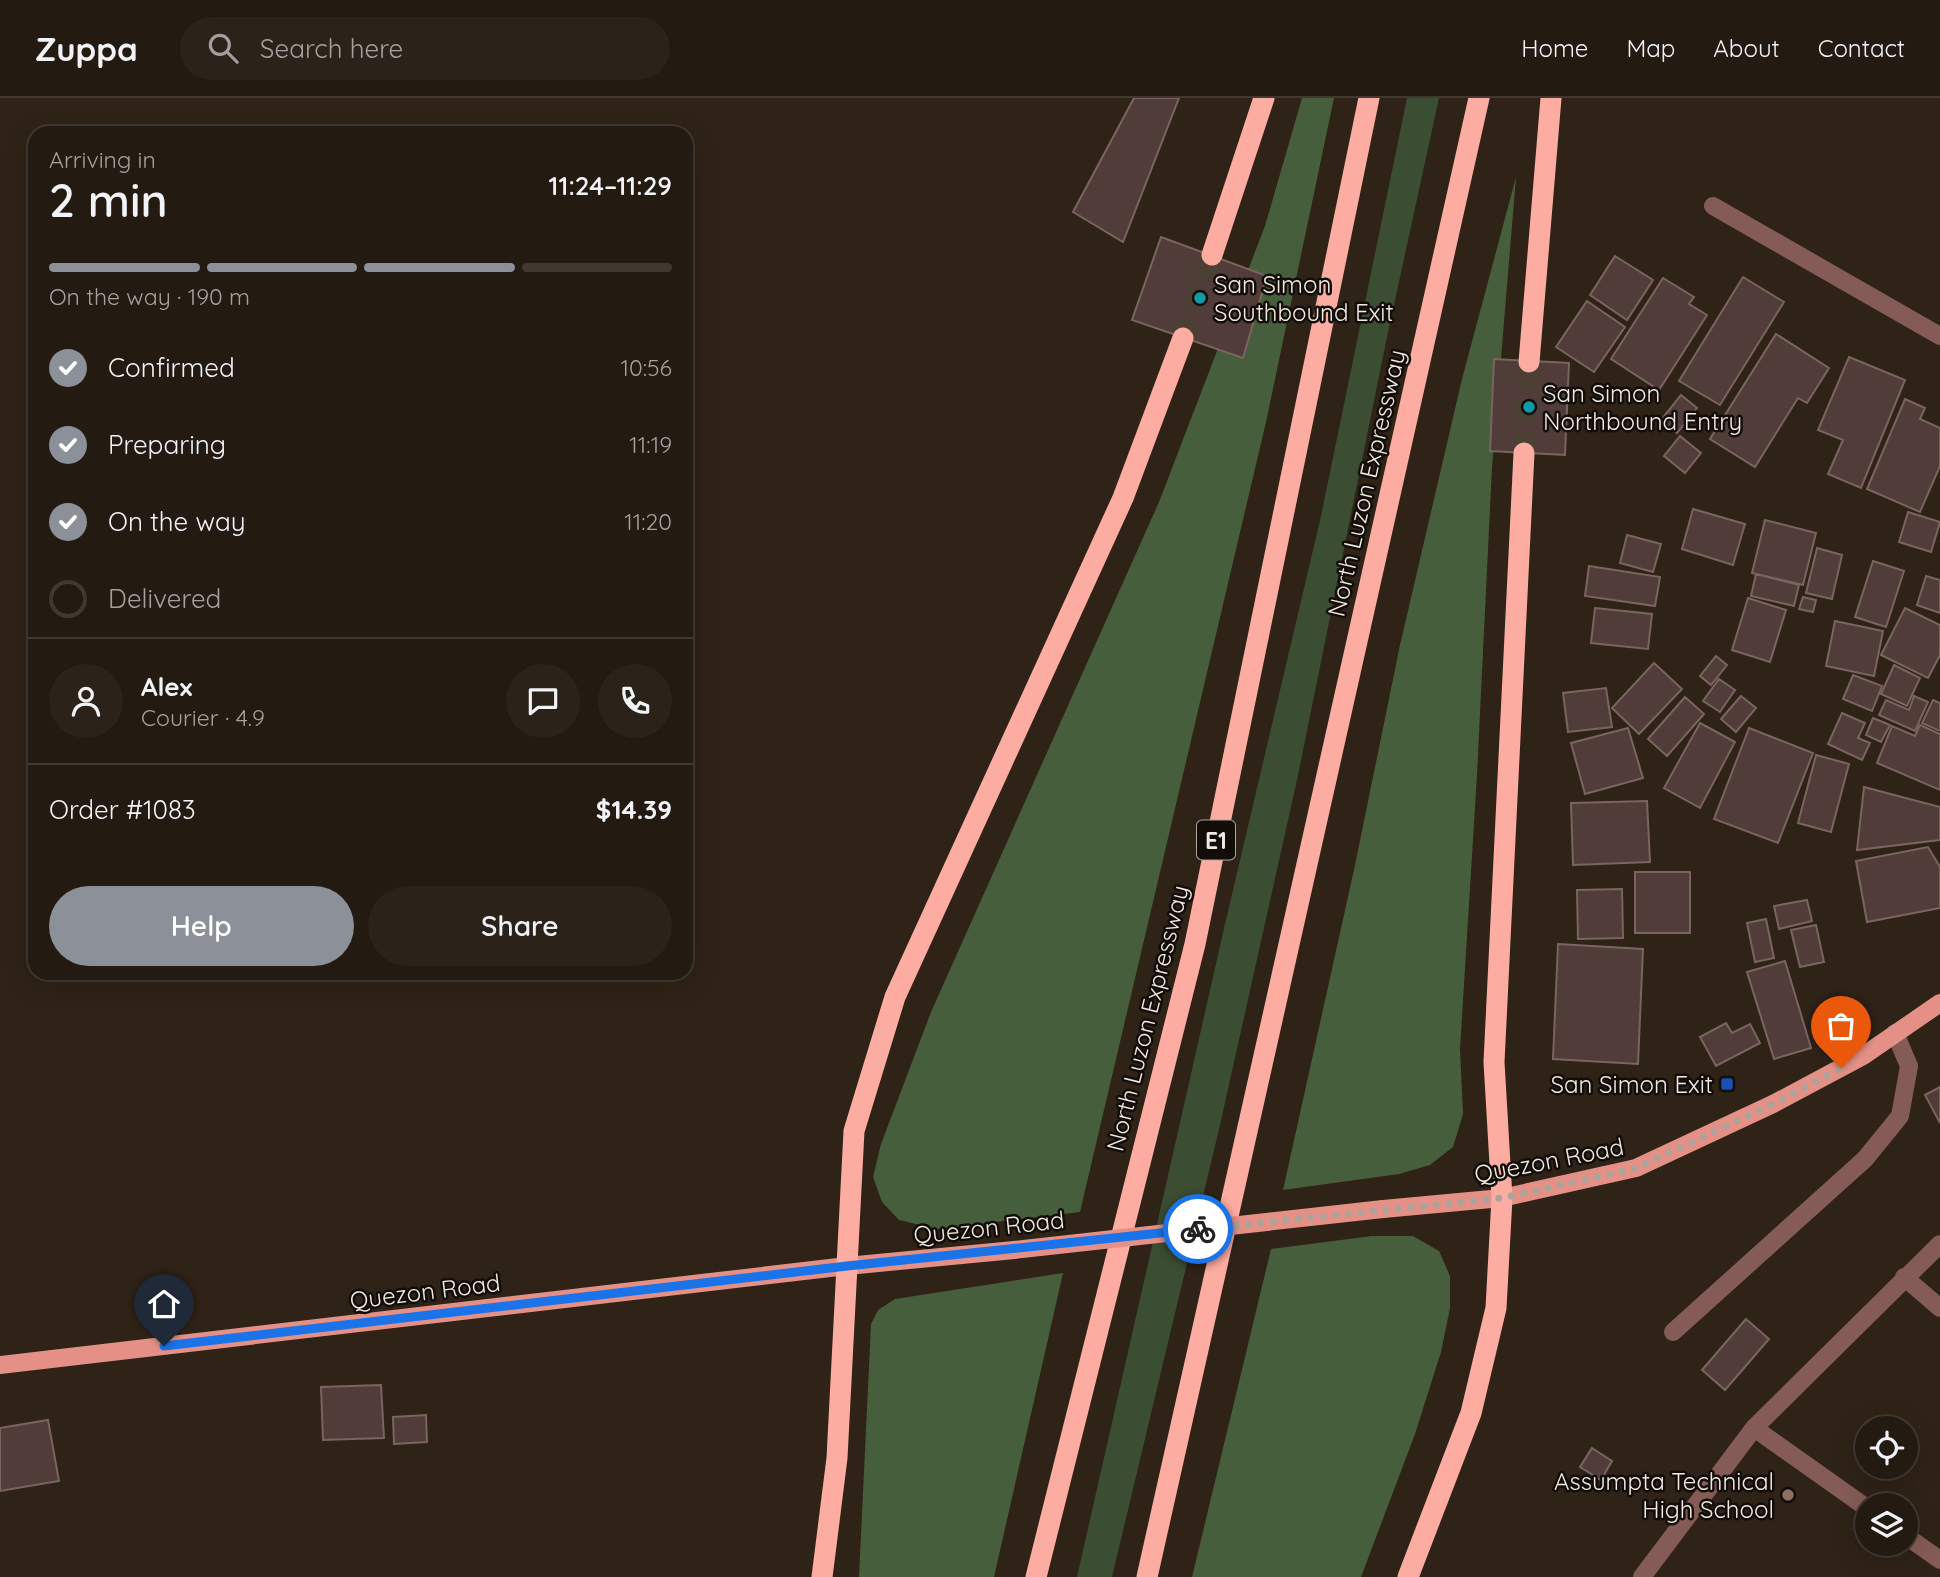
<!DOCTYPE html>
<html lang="en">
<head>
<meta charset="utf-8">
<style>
  body { margin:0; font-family:Quicksand,sans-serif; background:#2b231a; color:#f1f3f6; height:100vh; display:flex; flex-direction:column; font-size:26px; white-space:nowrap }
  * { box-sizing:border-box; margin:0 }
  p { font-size:23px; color:#a3a19f }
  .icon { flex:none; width:38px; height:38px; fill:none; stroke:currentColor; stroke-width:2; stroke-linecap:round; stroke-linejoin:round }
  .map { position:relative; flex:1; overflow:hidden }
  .details { position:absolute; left:28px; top:28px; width:665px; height:854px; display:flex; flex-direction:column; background:#231a11; border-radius:21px; box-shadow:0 7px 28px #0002,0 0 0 2px #403831 }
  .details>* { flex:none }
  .buttons { position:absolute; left:1855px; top:1318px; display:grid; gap:14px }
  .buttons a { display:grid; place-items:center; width:63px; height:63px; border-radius:50%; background:#231a11; box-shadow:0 7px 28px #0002,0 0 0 2px #403831; font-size:35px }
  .pin { position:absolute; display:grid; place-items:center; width:60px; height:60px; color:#fff; margin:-72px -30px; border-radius:50% 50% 50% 0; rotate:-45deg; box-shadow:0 0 7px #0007 }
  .pin .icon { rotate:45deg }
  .courier { position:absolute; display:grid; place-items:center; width:70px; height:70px; margin:-35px; border:5px solid #1a73e8; border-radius:50%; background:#fff; color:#222; box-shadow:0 2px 9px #0007 }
  .headline em { font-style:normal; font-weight:600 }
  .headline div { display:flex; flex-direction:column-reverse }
  .headline { display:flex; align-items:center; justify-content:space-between; height:119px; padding:0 21px }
  h1 { font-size:46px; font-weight:600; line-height:52px }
  .bar { display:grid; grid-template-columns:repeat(4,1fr); gap:10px 7px; align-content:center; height:84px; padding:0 21px }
  .bar i { height:9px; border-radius:5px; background:#403831 }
  .bar .on { background:#8c9099 }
  .bar p { grid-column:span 4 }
  .line { display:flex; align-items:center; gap:18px; padding:0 21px; border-top:2px solid #403831 }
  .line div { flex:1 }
  .round { display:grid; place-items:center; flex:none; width:74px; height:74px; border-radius:37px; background:#2b231a }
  ol { padding:0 21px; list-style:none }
  li { display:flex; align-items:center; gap:21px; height:77px }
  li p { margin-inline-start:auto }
  li .icon { padding:7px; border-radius:50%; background:#8c9099; color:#fff; stroke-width:4 }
  li:last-child { color:#a3a19f }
  li i { width:38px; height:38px; border:4px solid #403831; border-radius:50% }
  .cta { display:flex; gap:14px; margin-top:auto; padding:14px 21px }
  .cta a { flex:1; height:80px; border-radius:42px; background:#8c9099; color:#fff; font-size:28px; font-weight:600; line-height:80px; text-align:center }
  .cta a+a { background:#2b231a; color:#f1f3f6 }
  header { display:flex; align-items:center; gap:42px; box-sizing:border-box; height:98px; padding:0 35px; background:#231a11; border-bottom:2px solid #403831 }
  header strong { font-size:33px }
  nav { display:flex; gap:38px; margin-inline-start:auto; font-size:24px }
  .search { width:490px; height:63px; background:#2b231a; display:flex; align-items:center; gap:18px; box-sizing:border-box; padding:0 24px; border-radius:38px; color:#a3a19f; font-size:26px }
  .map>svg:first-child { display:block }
</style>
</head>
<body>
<header>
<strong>Zuppa</strong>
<div class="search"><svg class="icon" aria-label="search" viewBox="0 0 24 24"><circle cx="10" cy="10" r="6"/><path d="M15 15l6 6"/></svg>Search here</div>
<nav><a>Home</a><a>Map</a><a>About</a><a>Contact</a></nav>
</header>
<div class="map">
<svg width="1940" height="1479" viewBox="0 0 1940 1479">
  <rect width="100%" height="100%" fill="#2f2217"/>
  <!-- green -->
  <path fill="#3b4d32" d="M1407,0h32l-52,239 -90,443 -77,345 -108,452h-35l148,-653 96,-408z"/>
  <!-- forest -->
  <path fill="#465e3b" d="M1302,0h32l-68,324 -186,790 -143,17 -38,-9 -17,-18 -9,-25 8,-33 50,-132 228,-510 106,-276z
    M1516,79l-24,290 -15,308 -17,274 3,65 -10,33 -23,18 -31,9 -116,16 72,-325 45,-220 62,-266z
    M1372,1138h41l26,15 11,25v32l-9,44 -26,82 -54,143h-169l79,-328z
    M1063,1175l-69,304h-135l12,-253 7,-14 17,-11z"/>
  <!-- building -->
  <path fill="#503d39" stroke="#79645f" stroke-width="2" d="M1134,0h45l-56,144 -50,-30z
    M1161,139l106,39 -24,82 -111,-38z
    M1615,158l38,24 -26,40 -37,-25z
    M1743,179l41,25 -64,103 -41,-24z
    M1663,180l31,19 -5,7 18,11 -48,75 -48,-31z
    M1587,203l38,26 -31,45 -38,-25z
    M1776,236l53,34 -22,35 -9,-5 -43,69 -45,-28z
    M1849,259l56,23 -44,108 -33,-14 15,-34 -25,-10z
    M1494,261l75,4 -4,92 -75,-4z
    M1681,297l16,13 -20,25 -16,-13z
    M1905,301l20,9 -5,11 20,9v38l-20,46 -53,-23z
    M1680,338l21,17 -16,20 -21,-17z
    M1693,411l52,15 -12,41 -51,-16z
    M1908,414l32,10 -9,30 -32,-10z
    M1765,422l51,13 -13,52 -51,-12z
    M1627,437l34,9 -8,28 -33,-9z
    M1817,450l25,7 -10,44 -26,-6z
    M1873,463l31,10 -18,56 -31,-10z
    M1589,468l71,11 -5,29 -70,-10z
    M1756,476l43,11 -5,21 -43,-10z
    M1926,478l14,4v33l-23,-8z
    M1803,499l13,3 -3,12 -14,-3z
    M1748,500l38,12 -16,52 -38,-12z
    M1595,510l57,6 -4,35 -57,-6z
    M1905,510l35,17v30l-12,23 -47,-23z
    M1835,523l48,10 -9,45 -48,-10z
    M1716,558l11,9 -16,20 -11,-9z
    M1654,565l28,26 -43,45 -27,-26z
    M1894,567l26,13 -13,28 -26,-12z
    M1853,577l29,11 -10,25 -29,-12z
    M1719,581l16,11 -15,22 -17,-11z
    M1606,590l6,39 -44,5 -5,-39z
    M1741,598l15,12 -20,24 -15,-13z
    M1914,598l14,6 -13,29 -36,-16 7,-15 23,10z
    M1685,599l19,17 -37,42 -19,-17z
    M1933,602l7,3v28l-18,-8z
    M1842,615l23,10 -7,15 12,5 -8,17 -34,-16z
    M1873,620l17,7 -9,17 -15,-7z
    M1700,625l35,19 -35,66 -36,-20z
    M1920,627l20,9v56l-63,-27 15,-37 23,10z
    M1628,630l15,50 -58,16 -14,-51z
    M1749,630l64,25 -35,90 -64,-24z
    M1816,657l33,9 -18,68 -33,-9z
    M1864,689l76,20v33l-83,10z
    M1647,703l3,61 -77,3 -2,-62z
    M1928,749l12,20v41l-73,14 -11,-61z
    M1635,774h55v61h-55z
    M1622,791l1,49 -45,1 -1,-49z
    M1807,802l5,21 -33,8 -5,-23z
    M1766,821l8,39 -19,4 -8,-39z
    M1816,827l8,37 -24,5 -9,-37z
    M1558,846l85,5 -5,115 -85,-5z
    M1785,863l26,87 -37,11 -27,-87z
    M1726,925l6,10 18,-9 10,19 -44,23 -16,-29z
    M1940,989v36l-15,-28z
    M1746,1221l23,20 -44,51 -23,-20z
    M381,1287l3,53 -61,2 -2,-53z
    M426,1317l1,27 -33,2 -1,-27z
    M48,1322l11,61 -59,10v-63z
    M1592,1350l20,13 -11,19 -21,-13z"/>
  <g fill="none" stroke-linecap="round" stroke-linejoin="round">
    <!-- highway-tunnel -->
    <path stroke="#4c4035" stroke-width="21" stroke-dasharray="21 10" stroke-linecap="butt" d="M1183,240l29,-83
      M1524,355l5,-91"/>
    <!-- minor -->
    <path stroke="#845b56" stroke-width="18" d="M1713,108l227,130
      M1904,1179l36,31
      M1673,1234l192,-173 35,-43 9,-50 -14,-33
      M1754,1330l113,80
      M1906,1438l34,24
      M1642,1479l112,-149 186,-184"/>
    <!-- major -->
    <path stroke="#e49086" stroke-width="18" d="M1383,1111l119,-11 134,-30 137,-64 90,-48 77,-53
      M0,1267l847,-99 167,-16"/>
    <!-- highway -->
    <path stroke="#fdaca2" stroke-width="21" d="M1212,157l52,-157
      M1529,264l22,-264
      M822,1479l15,-119 17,-327 41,-134 228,-499 60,-160
      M1036,1479l159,-633 174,-846
      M1147,1479l332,-1479
      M1408,1479l63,-164 25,-105 6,-110 -8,-136 30,-609"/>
    <!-- major-bridge -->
    <path stroke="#e49086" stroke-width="18" d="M1014,1152l369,-41"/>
  </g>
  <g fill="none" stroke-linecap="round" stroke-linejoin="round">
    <!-- done -->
    <path stroke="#ada39a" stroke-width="7" stroke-dasharray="0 12.6" d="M1198,1131l304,-31 134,-30 137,-64 68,-36"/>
    <!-- route -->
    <path stroke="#1a73e8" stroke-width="9" d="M164,1248l683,-80 351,-37"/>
  </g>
  <!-- markers -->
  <g fill="#0f9aa8" stroke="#120d08" stroke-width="2.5">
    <circle cx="1200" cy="200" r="7"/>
    <circle cx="1529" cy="309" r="7"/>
  </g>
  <rect fill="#1a4fb4" stroke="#120d08" stroke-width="2.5" x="1720" y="979" width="14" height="14" rx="3.5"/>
  <circle fill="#8d6e63" stroke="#120d08" stroke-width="2.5" cx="1788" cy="1397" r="7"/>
  <g text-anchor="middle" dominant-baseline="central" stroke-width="5" stroke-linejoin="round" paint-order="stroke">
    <!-- shield labels -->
    <rect fill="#120d08" stroke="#aea69f" stroke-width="2" x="1197" y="722.5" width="38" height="39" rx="5"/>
    <g font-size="23" font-weight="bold" fill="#f1e8e0">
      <text x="1216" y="742">E1</text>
    </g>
    <!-- poi labels -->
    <g font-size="24" fill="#f1e8e0" stroke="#120d08" text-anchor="start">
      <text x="1214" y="186">San Simon<tspan x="1214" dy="28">Southbound Exit</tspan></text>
      <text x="1543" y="295">San Simon<tspan x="1543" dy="28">Northbound Entry</tspan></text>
      <text x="1713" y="986" text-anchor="end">San Simon Exit</text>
      <text x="1774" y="1383" text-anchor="end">Assumpta Technical<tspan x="1774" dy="28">High School</tspan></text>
    </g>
    <!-- street labels -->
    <g font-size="24" fill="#f1e8e0" stroke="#120d08">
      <text transform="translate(1366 385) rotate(-77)">North Luzon Expressway</text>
      <text transform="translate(1147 920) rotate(-76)">North Luzon Expressway</text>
      <text transform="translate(1549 1062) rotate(-11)">Quezon Road</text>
      <text transform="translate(989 1129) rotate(-6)">Quezon Road</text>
      <text transform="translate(425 1193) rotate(-7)">Quezon Road</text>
    </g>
  </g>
</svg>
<div class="buttons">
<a><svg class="icon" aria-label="locate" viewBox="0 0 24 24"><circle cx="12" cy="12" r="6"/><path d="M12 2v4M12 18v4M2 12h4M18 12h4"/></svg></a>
<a><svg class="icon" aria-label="layers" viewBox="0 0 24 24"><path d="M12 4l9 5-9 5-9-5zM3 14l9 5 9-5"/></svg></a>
</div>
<div class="pin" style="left:1841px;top:970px;background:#ea580c"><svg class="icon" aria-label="bag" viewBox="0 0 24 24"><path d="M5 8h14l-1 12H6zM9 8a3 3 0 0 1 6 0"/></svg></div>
<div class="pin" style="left:164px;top:1248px;background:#1f2937"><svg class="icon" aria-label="home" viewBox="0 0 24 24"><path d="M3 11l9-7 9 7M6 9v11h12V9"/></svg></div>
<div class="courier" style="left:1198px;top:1131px"><svg class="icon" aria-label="bike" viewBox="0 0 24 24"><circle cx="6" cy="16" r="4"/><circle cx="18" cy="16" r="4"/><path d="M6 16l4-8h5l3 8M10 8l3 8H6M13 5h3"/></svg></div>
<section class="details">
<div class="headline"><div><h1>2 min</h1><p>Arriving in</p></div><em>11:24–11:29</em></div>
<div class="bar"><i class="on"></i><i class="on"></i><i class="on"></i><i></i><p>On the way · 190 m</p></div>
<ol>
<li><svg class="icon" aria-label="check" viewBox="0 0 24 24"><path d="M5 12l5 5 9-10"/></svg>Confirmed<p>10:56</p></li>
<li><svg class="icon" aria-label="check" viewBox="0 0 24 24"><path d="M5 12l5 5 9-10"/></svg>Preparing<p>11:19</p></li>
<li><svg class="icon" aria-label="check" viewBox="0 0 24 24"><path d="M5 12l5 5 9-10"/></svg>On the way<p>11:20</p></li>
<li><i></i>Delivered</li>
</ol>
<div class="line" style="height:126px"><a class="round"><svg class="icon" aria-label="person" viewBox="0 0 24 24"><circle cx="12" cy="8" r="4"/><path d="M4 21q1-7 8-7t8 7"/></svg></a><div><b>Alex</b><p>Courier · 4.9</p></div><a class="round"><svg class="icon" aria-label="chat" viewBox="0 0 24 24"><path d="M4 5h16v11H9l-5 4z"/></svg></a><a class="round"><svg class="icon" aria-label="phone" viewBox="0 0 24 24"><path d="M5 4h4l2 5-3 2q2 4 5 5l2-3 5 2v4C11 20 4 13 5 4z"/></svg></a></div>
<div class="line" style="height:91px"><div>Order #1083</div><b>$14.39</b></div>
<div class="cta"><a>Help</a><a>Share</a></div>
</section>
</div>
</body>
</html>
